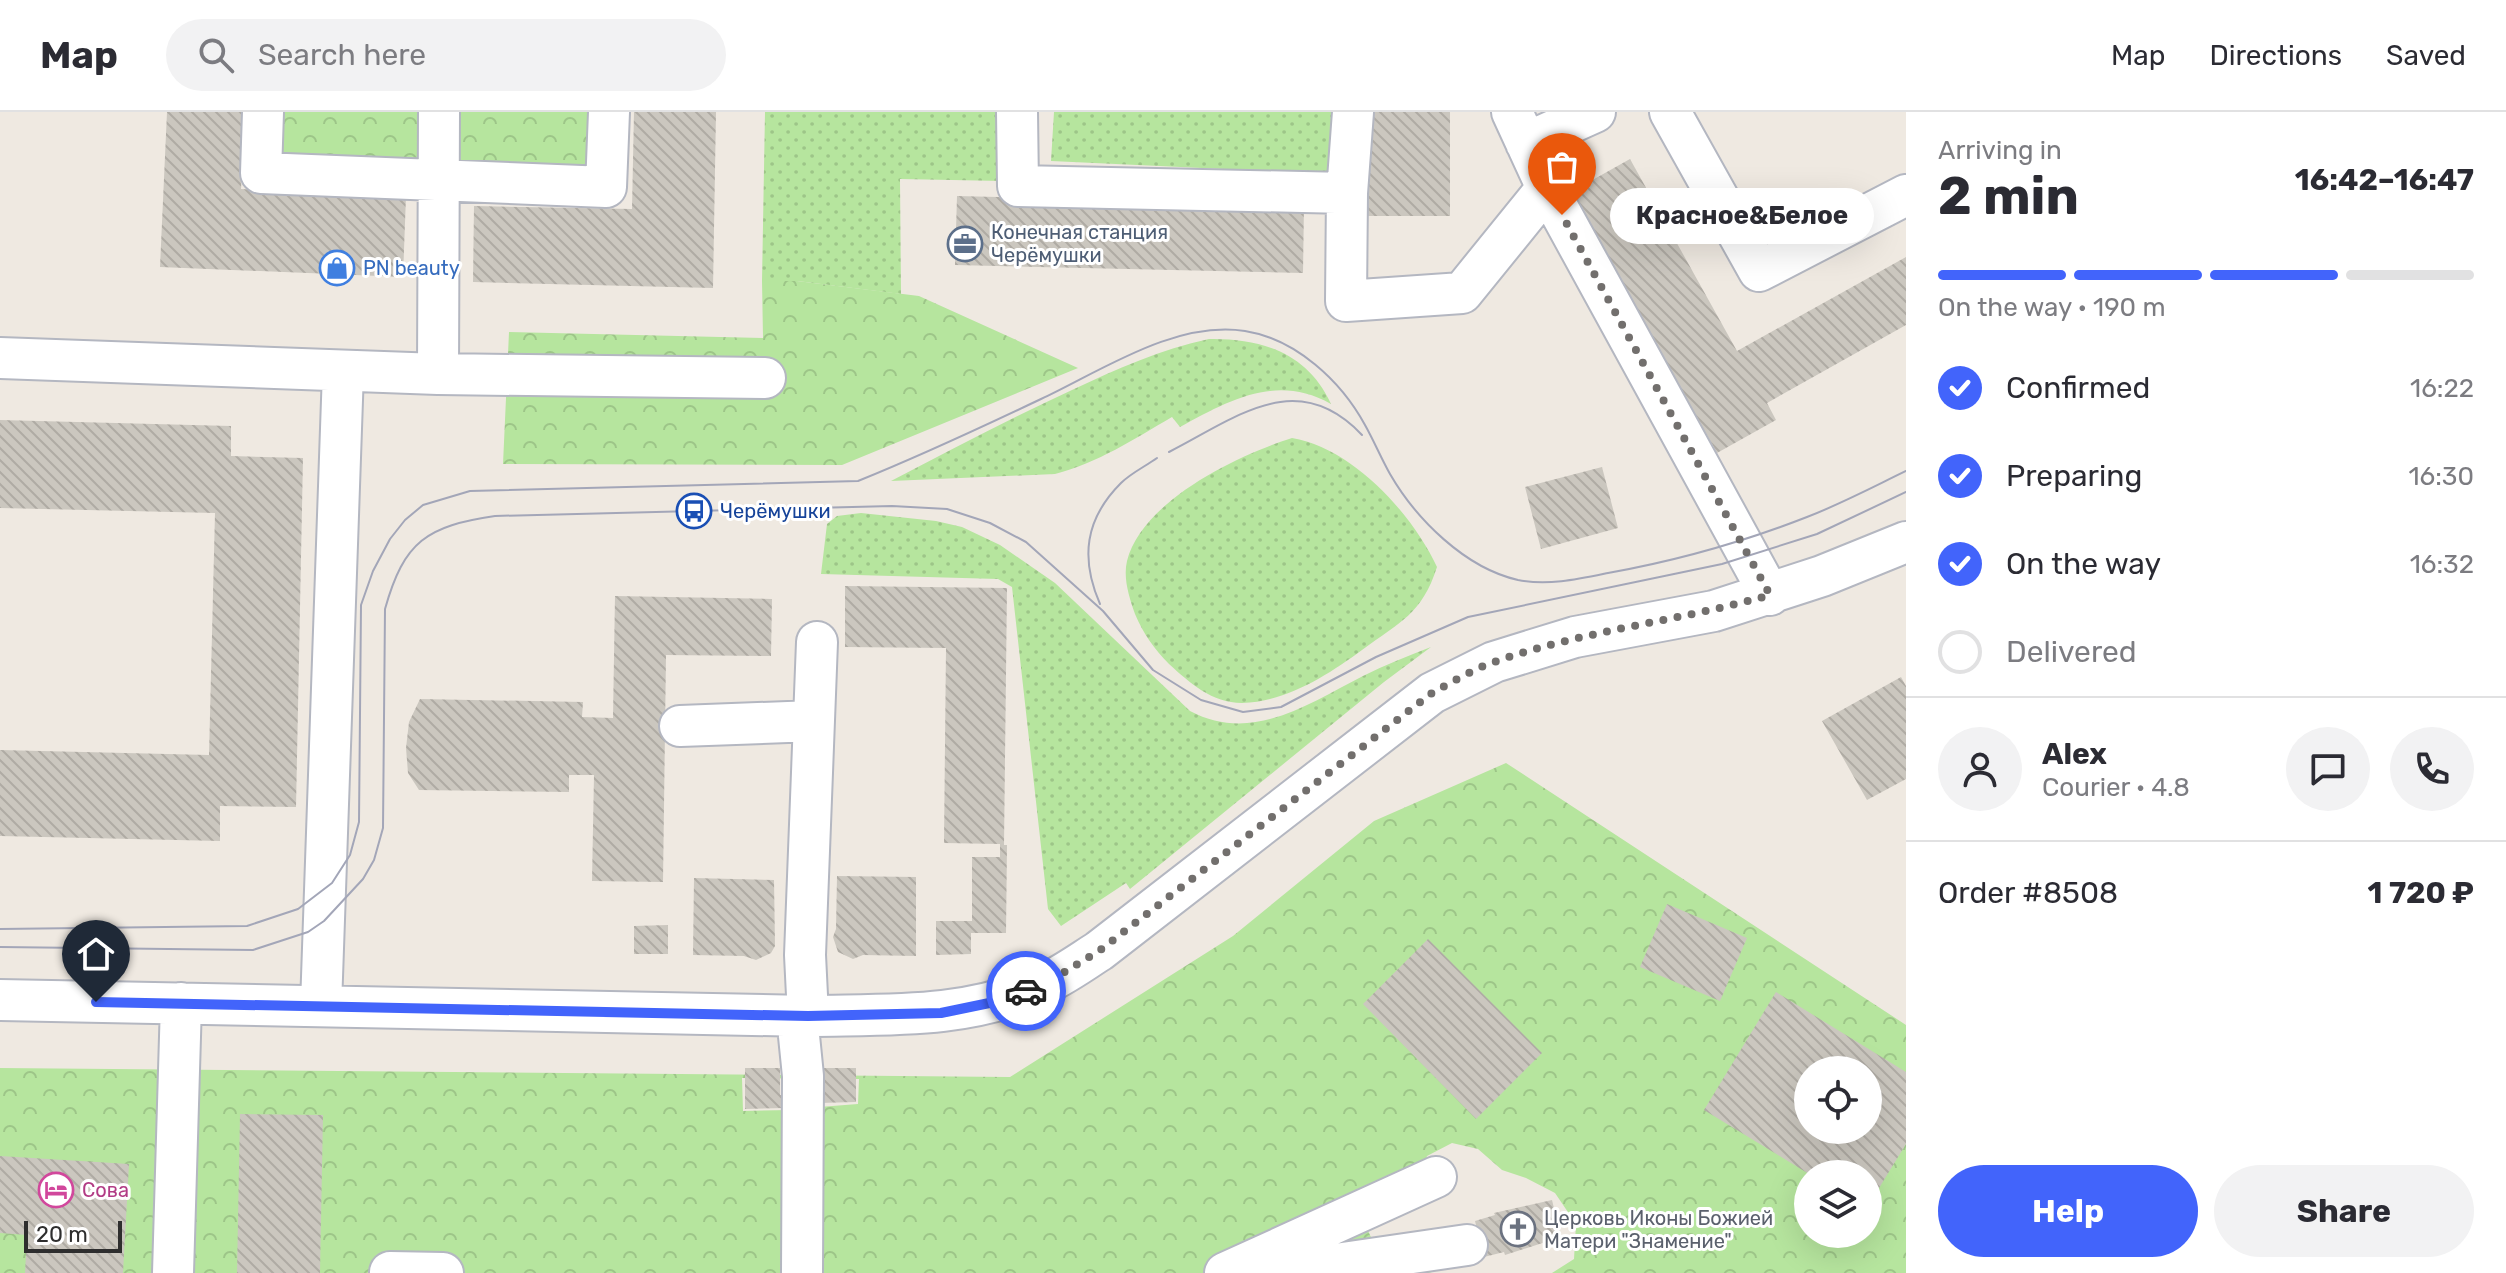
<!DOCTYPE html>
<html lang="en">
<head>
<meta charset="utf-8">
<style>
  body { margin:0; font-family:Rubik,sans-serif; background:#f2f2f3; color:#2b2b33; height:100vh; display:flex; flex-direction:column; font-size:30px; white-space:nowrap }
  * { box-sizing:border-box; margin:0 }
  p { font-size:26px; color:#7c7c81 }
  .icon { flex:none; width:44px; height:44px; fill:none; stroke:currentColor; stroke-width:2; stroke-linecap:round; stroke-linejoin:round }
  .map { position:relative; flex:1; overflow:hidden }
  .sheet { display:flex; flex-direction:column; background:#fff; width:600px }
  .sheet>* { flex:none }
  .buttons { position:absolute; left:1794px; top:944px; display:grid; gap:16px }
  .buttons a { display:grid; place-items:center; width:88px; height:88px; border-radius:50%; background:#fff; box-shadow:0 8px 32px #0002; font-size:40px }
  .scale { position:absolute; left:24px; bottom:20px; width:98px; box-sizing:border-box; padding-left:8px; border:4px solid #2e2e2e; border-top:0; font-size:22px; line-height:28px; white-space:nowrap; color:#2e2e2e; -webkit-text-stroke:6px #fff; paint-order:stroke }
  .pin { position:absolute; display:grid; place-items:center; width:68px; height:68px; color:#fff; margin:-82px -34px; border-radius:50% 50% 50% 0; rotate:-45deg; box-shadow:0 0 8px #0007 }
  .pin .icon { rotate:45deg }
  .courier { position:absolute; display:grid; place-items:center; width:80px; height:80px; margin:-40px; border:6px solid #4264fb; border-radius:50%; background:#fff; color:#222; box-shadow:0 2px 10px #0007 }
  .bubble { position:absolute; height:56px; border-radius:28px; background:#fff; box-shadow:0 8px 32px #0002; font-size:26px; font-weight:700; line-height:56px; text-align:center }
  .overview em { font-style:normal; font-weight:700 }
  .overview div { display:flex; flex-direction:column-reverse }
  .overview { display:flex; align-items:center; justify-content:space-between; height:136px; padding:0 32px }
  h1 { font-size:52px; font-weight:700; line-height:60px }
  .bar { display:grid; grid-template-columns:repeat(4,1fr); gap:12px 8px; align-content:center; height:96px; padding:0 32px }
  .bar i { height:10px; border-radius:6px; background:#e1e1e2 }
  .bar .on { background:#4264fb }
  .bar p { grid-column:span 4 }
  .line { display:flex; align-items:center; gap:20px; padding:0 32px; border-top:2px solid #e1e1e2 }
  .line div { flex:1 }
  .round { display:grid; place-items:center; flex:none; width:84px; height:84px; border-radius:42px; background:#f2f2f3 }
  ol { padding:0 32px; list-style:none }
  li { display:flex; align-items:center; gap:24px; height:88px }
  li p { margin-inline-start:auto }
  li .icon { padding:8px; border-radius:50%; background:#4264fb; color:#fff; stroke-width:4 }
  li:last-child { color:#7c7c81 }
  li i { width:44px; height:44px; border:4px solid #e1e1e2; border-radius:50% }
  .cta { display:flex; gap:16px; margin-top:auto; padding:16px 32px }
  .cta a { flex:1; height:92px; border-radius:48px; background:#4264fb; color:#fff; font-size:32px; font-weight:700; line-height:92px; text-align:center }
  .cta a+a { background:#f2f2f3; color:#2b2b33 }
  header { display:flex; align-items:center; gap:48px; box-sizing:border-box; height:112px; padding:0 40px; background:#fff; border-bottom:2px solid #e1e1e2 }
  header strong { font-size:38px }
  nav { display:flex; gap:44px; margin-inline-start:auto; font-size:28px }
  .search { width:560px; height:72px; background:#f2f2f3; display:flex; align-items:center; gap:20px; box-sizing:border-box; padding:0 28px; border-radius:44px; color:#7c7c81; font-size:30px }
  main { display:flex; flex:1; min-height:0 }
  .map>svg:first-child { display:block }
</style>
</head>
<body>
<header>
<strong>Map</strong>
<div class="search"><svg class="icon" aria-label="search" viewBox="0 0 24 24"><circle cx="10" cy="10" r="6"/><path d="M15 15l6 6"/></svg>Search here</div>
<nav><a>Map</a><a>Directions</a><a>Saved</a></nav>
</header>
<main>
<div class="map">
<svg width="1906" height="1161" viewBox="0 0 1906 1161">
  <defs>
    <pattern id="grass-dots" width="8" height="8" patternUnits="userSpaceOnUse" patternTransform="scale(2)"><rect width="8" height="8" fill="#b6e59e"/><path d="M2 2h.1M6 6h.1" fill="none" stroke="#9dc588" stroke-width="1.8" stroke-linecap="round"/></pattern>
    <pattern id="forest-crowns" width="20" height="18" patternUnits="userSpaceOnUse" patternTransform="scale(2)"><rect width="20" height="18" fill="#b6e59e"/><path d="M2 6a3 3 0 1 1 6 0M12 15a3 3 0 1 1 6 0" fill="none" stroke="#9dc588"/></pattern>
    <pattern id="building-back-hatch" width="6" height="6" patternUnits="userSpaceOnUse" patternTransform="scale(2)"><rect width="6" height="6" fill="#cbc7bf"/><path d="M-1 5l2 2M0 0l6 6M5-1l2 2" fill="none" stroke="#afaba4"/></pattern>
  </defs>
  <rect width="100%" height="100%" fill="#efe9e1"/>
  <!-- grass -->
  <path fill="url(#grass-dots)" d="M765,0h240l-2,69 -103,-2 1,115 -104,-13h-35z
    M1054,0h279l-3,62 -279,-13z
    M1209,227c52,-1 99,14 122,65 -55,-31 -103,-3 -151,23l-8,-10c-38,22 -74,46 -117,57l-164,7c60,-31 120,-63 181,-91 45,-21 89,-41 137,-51z
    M1292,326c60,10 120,75 145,129 -15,47 -37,55 -75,83 -34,25 -76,52 -120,53 -30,0 -52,-20 -73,-39 -15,-15 -26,-31 -34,-50 -6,-17 -12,-36 -8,-53 15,-60 111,-106 165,-123z
    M861,401l75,8 26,6 38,18 55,38 135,128c62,33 118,-7 173,-35 22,-11 45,-20 68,-29l-47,35 -254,207 -4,-6 -65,43 -13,-17 -36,-322 -14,-8 -177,-5 6,-50 10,-8z"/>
  <!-- forest -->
  <path fill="url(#forest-crowns)" fill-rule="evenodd" d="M275,0h323l-2,62 -323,-13z
    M762,169h35l122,15 159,72 -236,97 -339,-1 6,-132 254,6z
    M1506,651l400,262v248h-354l22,-14 2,-35 -21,-31 -29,-15 -24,-8 -24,-21 -26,-6 -25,13 -8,24 -56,40 13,28 36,19 20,6h-613v-166l39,-3 1,-25 -117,-1 1,33 47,-1 -6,163h-784v-205l1010,9 223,-141 141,-115zM1808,958h60v60h-60zM1808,1062h60v60h-60z"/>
  <!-- building -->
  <path fill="url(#building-back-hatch)" fill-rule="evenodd" d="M167,0h78l-4,77 165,7 -3,81 -243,-10z
    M634,0h82l-3,176 -240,-6 1,-76 158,3z
    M1369,0h81v104h-82z
    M1630,47l107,192 169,-94v68l-139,78 9,17 -59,33 -146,-261z
    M957,84l347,8 -1,69 -348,-8z
    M0,308l231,6v30l72,2 -7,349 -76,-1v35l-220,-5v-86l209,5 6,-242 -215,-5z
    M1602,355l16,61 -77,21 -16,-62z
    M845,474l162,2 -3,257h3l-1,88h-35v21l-35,1v-34h36v-64h28v-13l-56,-1 2,-195 -101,-1z
    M615,484l157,3 -1,57 -105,-1 -3,227 -71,-1 2,-106h-25v17l-150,-2 -11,-17 -2,-25 3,-26 11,-23 163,3 -1,15 31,1z
    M1901,565l5,9v93l-39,21 -45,-79z
    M837,764l79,1v79l-53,-1 -10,4 -15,-7 -5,-15 3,-8z
    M694,766l80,2 1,66 -4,7 -15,7 -12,-4 -51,-1z
    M1667,792l80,34 -27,63 -80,-34z
    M668,813v29h-34v-28z
    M1428,827l114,114 -66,66 -113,-115z
    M1776,880l130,80v72l-38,62v-32h-59l-105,-64zM1808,958h60v60h-60z
    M745,956h35v27h4l1,13 -40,1z
    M819,956h37v34l-37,1z
    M240,1002l83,1 -3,158h-83z
    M0,1044l129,8 -6,109h-98l2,-38 -27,-2z
    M1552,1088l9,37 -56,18 -1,-3 -20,5 -9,-36 20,-6 -1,-2z"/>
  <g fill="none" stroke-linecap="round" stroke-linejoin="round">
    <!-- minor casing -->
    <g stroke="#b4b7c1" stroke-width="44">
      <path id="minor" d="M263,0l-2,61 345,14 3,-75
        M1017,0l1,74 329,7
        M1353,0l-6,81 -1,108 116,-8 85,-105
        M1512,0l35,76 223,407
        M1670,0l89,159 147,-76
        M1526,31l69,-31
        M0,246l438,16 327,4
        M438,262l1,-262
        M680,614l134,-5
        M0,888l808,16c83,-2 154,3 232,-30 21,-9 40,-23 59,-35l333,-258 62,-31 81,-25 139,-26 108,-35 84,-34
        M321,894l22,-635
        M797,904l6,60 -1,197
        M808,904l-3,-61 12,-313
        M390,1160l53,1
        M173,1161l8,-270
        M1225,1161l211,-96
        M1274,1161l193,-28"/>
    </g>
    <!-- minor -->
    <use href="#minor" stroke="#fff" stroke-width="40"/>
    <!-- tram -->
    <path stroke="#a3a6b8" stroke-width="2" d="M1169,340c67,-34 128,-86 193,-17
      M1100,492c-20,-46 -15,-85 21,-121 10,-10 25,-17 36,-25
      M0,817l247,-3 51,-17 34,-26 18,-28 9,-33 2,-217 12,-34 17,-32 15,-19 18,-15 47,-14 388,-10c62,-25 122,-53 183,-82 60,-28 134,-79 204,-68 51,8 96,50 120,94 9,16 16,33 25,49 26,45 75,94 128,106 30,6 61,-1 90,-7 67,-12 135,-31 199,-56 34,-13 66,-30 99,-46
      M0,835l253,3 55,-18 16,-11 39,-42 11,-19 9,-32 2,-219c19,-68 42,-83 110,-93l397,-10 55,3 43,14 36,19 77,69 50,59 48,30 42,12 38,-5 95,-50 92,-40 254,-53 95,-30 89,-42"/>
  </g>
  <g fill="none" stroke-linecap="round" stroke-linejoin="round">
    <!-- done -->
    <path stroke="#726f6d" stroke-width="8" stroke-dasharray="0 14.4" d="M1026,879l17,-6 56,-34 333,-258c21,-11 43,-25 65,-32 89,-31 183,-40 273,-66l-208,-380"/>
    <!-- route -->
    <path stroke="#4264fb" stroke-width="10" d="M96,890l712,14 133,-3 58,-12 27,-10"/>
  </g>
  <!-- icons -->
  <defs>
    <g id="office-ring" transform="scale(1.8)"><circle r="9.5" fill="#fff" stroke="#5c6f8a" stroke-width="1.5"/><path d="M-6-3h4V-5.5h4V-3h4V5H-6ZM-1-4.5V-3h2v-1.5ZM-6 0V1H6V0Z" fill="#5c6f8a"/></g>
    <g id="shop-ring" transform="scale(1.8)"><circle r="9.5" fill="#fff" stroke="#3f7fe0" stroke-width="1.5"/><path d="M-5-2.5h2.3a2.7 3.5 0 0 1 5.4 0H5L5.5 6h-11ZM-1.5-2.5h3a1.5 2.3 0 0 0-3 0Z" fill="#3f7fe0"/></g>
    <g id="bus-ring" transform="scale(1.8)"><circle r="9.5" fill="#fff" stroke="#1a4fb4" stroke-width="1.5"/><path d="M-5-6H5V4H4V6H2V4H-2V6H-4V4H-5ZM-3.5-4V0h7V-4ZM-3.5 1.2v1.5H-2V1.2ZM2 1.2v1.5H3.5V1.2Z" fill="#1a4fb4"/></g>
    <g id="hotel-ring" transform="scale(1.8)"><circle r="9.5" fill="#fff" stroke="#d1479c" stroke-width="1.5"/><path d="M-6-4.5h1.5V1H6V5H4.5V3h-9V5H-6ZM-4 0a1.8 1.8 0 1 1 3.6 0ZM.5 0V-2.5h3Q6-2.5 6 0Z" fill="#d1479c"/></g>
    <g id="church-ring" transform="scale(1.8)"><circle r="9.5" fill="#fff" stroke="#6b7280" stroke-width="1.5"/><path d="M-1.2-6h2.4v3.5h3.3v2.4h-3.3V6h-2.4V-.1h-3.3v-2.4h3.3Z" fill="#6b7280"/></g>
  </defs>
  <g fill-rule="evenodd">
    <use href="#office-ring" x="965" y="132"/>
    <use href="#shop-ring" x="337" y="156"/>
    <use href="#bus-ring" x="694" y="399"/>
    <use href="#hotel-ring" x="56" y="1078"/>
    <use href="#church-ring" x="1518" y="1117"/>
  </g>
  <g text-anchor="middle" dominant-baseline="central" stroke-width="6" stroke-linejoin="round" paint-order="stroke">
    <!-- service labels -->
    <g font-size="20" fill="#4e5e75" stroke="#fff" text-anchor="start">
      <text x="991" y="120">Конечная станция<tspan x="991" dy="23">Черёмушки</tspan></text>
    </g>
    <!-- shop labels -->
    <g font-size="20" fill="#366cbe" stroke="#fff" text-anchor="start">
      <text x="363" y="156">PN beauty</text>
    </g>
    <!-- transit labels -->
    <g font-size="20" fill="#164399" stroke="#fff" text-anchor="start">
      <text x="720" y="399">Черёмушки</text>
    </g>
    <!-- hotel labels -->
    <g font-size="20" fill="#b23c85" stroke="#fff" text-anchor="start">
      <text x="82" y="1078">Сова</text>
    </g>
    <!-- worship labels -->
    <g font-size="20" fill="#5b616d" stroke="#fff" text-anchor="start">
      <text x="1544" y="1106">Церковь Иконы Божией<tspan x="1544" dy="23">Матери "Знамение"</tspan></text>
    </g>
  </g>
</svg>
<div class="buttons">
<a><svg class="icon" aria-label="locate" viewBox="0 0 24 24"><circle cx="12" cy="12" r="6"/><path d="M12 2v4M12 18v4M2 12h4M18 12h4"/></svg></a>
<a><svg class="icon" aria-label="layers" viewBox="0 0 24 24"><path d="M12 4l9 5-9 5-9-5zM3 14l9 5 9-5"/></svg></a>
</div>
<div class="scale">20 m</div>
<div class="pin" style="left:1562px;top:103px;background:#ea580c"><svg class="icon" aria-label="bag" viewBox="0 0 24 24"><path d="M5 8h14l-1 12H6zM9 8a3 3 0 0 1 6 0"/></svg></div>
<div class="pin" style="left:96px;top:890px;background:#1f2937"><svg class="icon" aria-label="home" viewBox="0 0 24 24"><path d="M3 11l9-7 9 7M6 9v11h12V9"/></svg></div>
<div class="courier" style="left:1026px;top:879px"><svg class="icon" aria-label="car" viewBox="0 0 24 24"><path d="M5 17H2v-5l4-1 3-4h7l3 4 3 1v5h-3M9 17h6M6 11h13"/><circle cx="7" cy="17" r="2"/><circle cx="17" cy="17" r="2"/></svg></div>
<div class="bubble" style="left:1610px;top:76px;width:264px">Красное&amp;Белое</div>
</div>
<section class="sheet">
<div class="overview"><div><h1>2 min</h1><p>Arriving in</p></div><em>16:42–16:47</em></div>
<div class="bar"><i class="on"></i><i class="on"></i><i class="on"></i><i></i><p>On the way · 190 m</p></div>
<ol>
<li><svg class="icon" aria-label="check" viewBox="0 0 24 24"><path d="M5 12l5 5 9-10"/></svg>Confirmed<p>16:22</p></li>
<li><svg class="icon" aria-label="check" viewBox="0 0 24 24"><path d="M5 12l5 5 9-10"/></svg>Preparing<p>16:30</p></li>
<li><svg class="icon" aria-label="check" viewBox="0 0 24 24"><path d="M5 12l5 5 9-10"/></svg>On the way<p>16:32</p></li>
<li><i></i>Delivered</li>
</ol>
<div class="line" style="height:144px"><a class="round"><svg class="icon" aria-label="person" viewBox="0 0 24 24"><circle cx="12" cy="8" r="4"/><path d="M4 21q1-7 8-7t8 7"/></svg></a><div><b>Alex</b><p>Courier · 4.8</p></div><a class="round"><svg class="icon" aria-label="chat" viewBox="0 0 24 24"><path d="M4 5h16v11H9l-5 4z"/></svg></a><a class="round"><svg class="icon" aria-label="phone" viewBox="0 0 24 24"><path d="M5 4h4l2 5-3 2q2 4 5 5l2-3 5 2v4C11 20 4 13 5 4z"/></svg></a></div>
<div class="line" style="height:104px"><div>Order #8508</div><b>1 720 ₽</b></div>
<div class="cta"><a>Help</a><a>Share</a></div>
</section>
</main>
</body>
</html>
